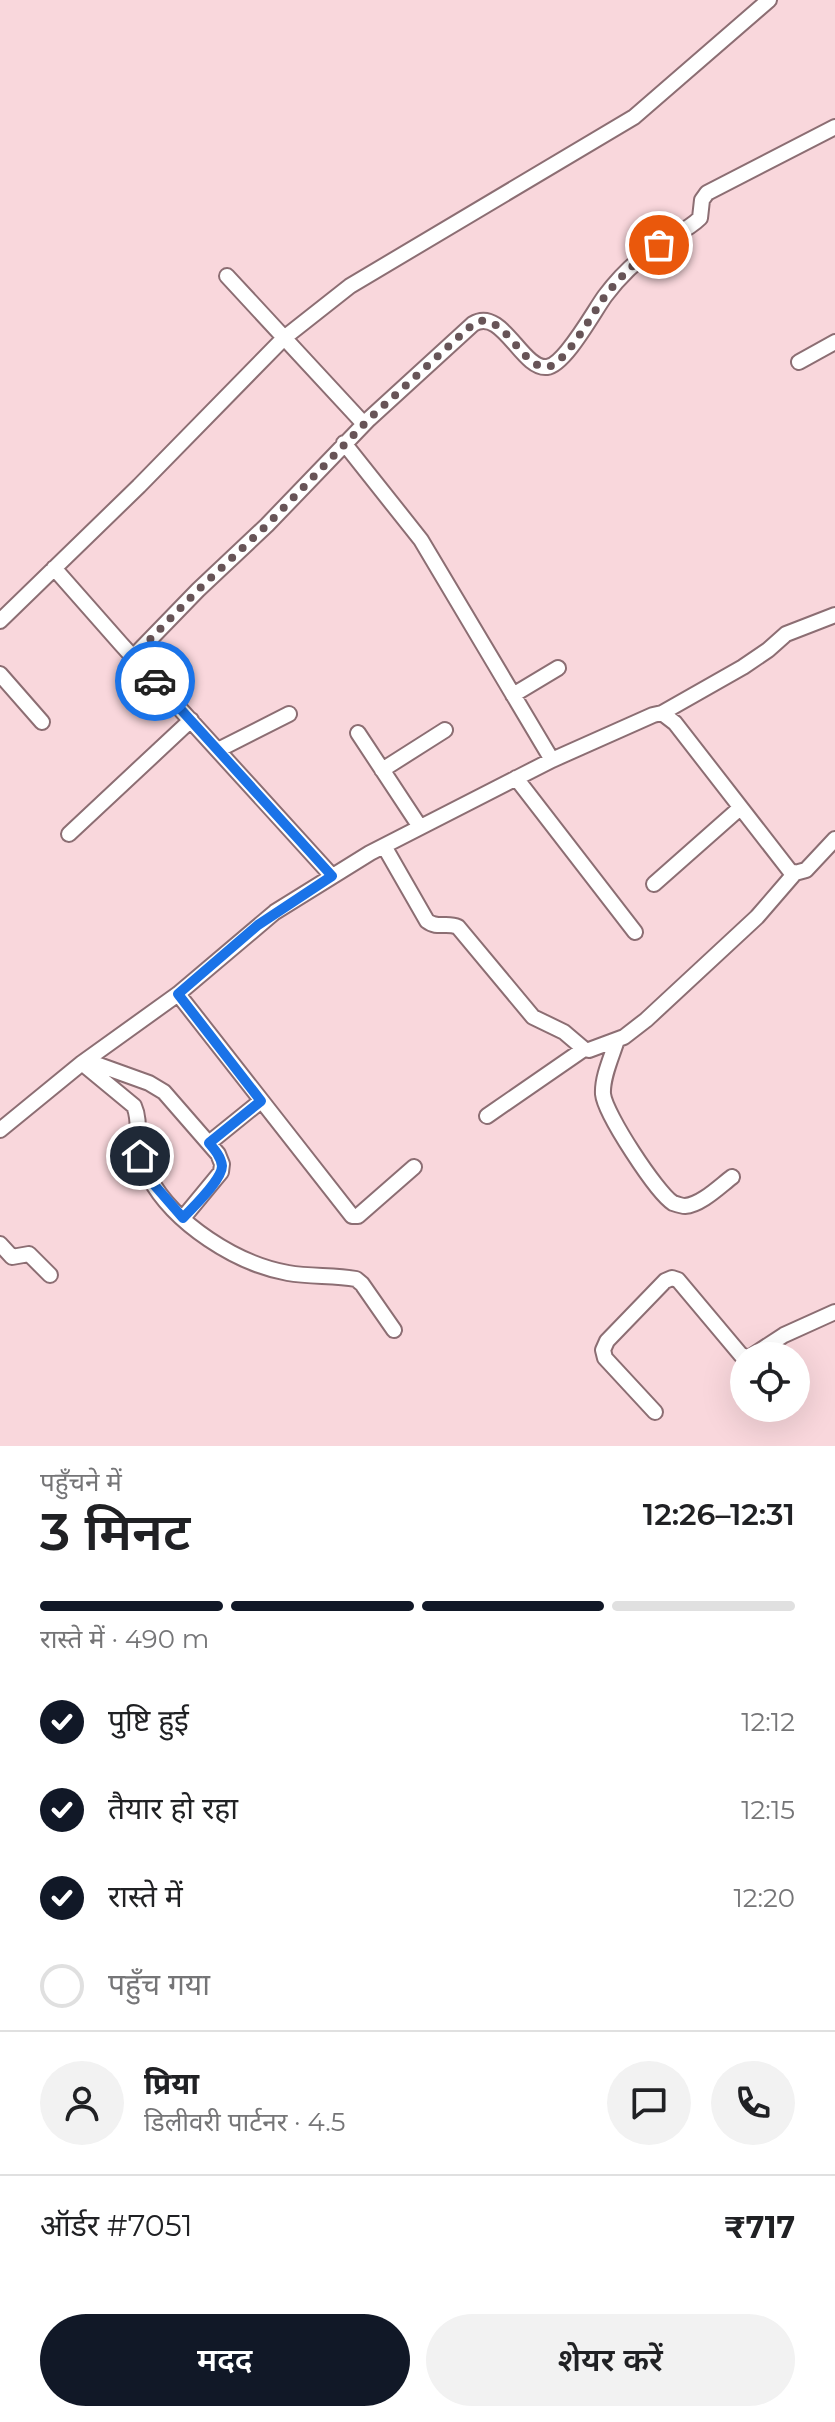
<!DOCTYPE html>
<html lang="hi">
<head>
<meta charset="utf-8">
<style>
  body { margin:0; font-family:Montserrat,"Noto Sans Devanagari",sans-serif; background:#f2f2f2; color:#202124; height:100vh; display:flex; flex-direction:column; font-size:30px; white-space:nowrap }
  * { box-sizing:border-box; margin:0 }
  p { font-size:26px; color:#757577 }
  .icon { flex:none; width:44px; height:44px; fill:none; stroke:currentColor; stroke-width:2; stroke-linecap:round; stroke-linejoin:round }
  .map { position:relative; height:1446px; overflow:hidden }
  .sheet { display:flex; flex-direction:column; background:#fff; flex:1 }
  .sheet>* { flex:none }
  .fabs { position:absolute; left:730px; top:1342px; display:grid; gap:16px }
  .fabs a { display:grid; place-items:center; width:80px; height:80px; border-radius:50%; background:#fff; box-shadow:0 8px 32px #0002; font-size:40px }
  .pin { position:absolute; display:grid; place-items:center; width:68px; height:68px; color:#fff; margin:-34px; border:4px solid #fff; border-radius:50%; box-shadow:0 2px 8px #0007 }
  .courier { position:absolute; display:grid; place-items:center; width:80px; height:80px; margin:-40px; border:6px solid #1a73e8; border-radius:50%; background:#fff; color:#222; box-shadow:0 2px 10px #0007 }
  .headline em { font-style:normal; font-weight:600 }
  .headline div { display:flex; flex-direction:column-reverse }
  .headline { display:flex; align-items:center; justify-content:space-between; height:136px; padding:0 40px }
  h1 { font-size:52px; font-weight:600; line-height:60px }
  .bar { display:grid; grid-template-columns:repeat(4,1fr); gap:12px 8px; align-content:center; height:96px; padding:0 40px }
  .bar i { height:10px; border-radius:6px; background:#e0e0e0 }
  .bar .current { background:#111827 }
  .bar p { grid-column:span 4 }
  .line { display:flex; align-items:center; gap:20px; padding:0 40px; border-top:2px solid #e0e0e0 }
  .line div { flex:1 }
  .round { display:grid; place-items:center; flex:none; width:84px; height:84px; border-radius:42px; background:#f2f2f2 }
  ol { padding:0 40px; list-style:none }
  li { display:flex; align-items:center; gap:24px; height:88px }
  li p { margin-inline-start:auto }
  li .icon { padding:8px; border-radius:50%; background:#111827; color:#fff; stroke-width:4 }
  li:last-child { color:#757577 }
  li i { width:44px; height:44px; border:4px solid #e0e0e0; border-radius:50% }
  .button { display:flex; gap:16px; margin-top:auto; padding:16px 40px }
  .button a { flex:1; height:92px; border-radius:48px; background:#111827; color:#fff; font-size:32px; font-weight:600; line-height:92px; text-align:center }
  .button a+a { background:#f2f2f2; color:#202124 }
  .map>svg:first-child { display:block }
</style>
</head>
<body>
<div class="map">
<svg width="835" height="1446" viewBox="0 0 835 1446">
  <rect width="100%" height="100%" fill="#f9d7dc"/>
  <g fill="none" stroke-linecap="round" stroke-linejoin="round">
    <!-- minor casing -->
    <g stroke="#8c6e73" stroke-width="18">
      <path id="minor" d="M227,276l137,148
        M799,362l36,-20
        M344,443l77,97 131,220
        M54,568l67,76 211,232
        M0,621l139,-135 145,-148 66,-52 284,-169 135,-117
        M133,657l65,-67 69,-65 102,-106 104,-95c29,-18 49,46 74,43 18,-2 47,-56 58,-71 15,-20 34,-38 54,-51 14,-9 30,-16 41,-27l2,-18 5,-7 128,-66
        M0,674l42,48
        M513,695l45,-27
        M662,713l81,-46 25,-17 18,-16 49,-19
        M358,733l62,94
        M218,750l71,-36
        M382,770l63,-40
        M516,778l119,154
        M69,834l122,-114
        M384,846l43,75c10,8 20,1 31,6l75,90 31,15 20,17 5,1 35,-13 22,-17 111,-103 38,-44
        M654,884l86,-76
        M178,994l174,222h6l56,-49
        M617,1040c-5,16 -15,37 -14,54 2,20 54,99 70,109 3,1 9,3 12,3 16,-1 35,-20 47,-29
        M82,1063l52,43c6,13 3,28 4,43 1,10 6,20 11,28 25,47 88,87 139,96 23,4 46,2 68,6l6,5 32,46
        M87,1067l12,-2 50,18 15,9 54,62 4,10 -1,8 -38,46
        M487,1116l97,-67
        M0,1130l82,-67 96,-69 97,-82 95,-59 182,-93 101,-45 9,-2 13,10 115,148 5,2 11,-3 29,-31
        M209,1143l52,-42
        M0,1244l12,13 17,-3 21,21
        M752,1356l32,-21 51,-23
        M655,1412l-50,-54 -2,-8 4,-9 58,-60 7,-3 6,2 63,75 3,1"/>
    </g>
    <!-- minor -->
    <use href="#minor" stroke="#fff" stroke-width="14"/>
  </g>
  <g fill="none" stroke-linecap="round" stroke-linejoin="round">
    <!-- done -->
    <path stroke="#675457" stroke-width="8" stroke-dasharray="0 14.4" d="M155,681l-22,-24 65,-67 69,-65 102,-106 104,-95c29,-18 49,46 74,43 19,-2 49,-61 62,-76 15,-18 31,-33 50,-46"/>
    <!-- route -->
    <path stroke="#1a73e8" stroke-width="10" d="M140,1156l10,24 33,38c10,-11 39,-38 39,-52 -1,-9 -7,-16 -13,-23l52,-42 -83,-107 80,-69 74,-49 -177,-195"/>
  </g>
</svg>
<div class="fabs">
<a><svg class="icon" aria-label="locate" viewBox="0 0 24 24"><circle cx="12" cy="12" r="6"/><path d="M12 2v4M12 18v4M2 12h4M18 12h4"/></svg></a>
</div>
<div class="pin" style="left:659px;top:245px;background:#ea580c"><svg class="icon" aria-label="bag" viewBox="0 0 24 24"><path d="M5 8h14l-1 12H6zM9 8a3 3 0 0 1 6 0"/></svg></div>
<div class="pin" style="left:140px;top:1156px;background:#1f2937"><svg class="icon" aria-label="home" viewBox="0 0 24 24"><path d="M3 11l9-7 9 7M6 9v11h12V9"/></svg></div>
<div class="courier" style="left:155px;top:681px"><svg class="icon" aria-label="car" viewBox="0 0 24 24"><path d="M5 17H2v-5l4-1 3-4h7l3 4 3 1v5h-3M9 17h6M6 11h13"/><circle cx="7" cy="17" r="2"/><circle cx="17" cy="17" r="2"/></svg></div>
</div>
<section class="sheet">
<div class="headline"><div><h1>3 मिनट</h1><p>पहुँचने में</p></div><em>12:26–12:31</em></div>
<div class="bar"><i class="current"></i><i class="current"></i><i class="current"></i><i></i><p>रास्ते में · 490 m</p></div>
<ol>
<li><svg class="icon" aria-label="check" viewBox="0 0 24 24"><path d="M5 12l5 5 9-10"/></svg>पुष्टि हुई<p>12:12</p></li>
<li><svg class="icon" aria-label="check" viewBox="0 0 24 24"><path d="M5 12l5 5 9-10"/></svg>तैयार हो रहा<p>12:15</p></li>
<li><svg class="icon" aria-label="check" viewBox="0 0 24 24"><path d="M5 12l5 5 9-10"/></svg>रास्ते में<p>12:20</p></li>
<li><i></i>पहुँच गया</li>
</ol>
<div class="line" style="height:144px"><a class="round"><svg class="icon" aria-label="person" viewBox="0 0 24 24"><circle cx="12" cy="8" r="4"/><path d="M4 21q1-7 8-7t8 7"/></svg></a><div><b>प्रिया</b><p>डिलीवरी पार्टनर · 4.5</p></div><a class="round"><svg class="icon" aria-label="chat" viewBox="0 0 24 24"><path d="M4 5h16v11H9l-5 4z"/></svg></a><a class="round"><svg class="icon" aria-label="phone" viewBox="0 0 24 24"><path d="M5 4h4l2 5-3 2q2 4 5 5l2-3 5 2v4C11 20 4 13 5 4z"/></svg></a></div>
<div class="line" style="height:104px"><div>ऑर्डर #7051</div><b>₹717</b></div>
<div class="button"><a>मदद</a><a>शेयर करें</a></div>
</section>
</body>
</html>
